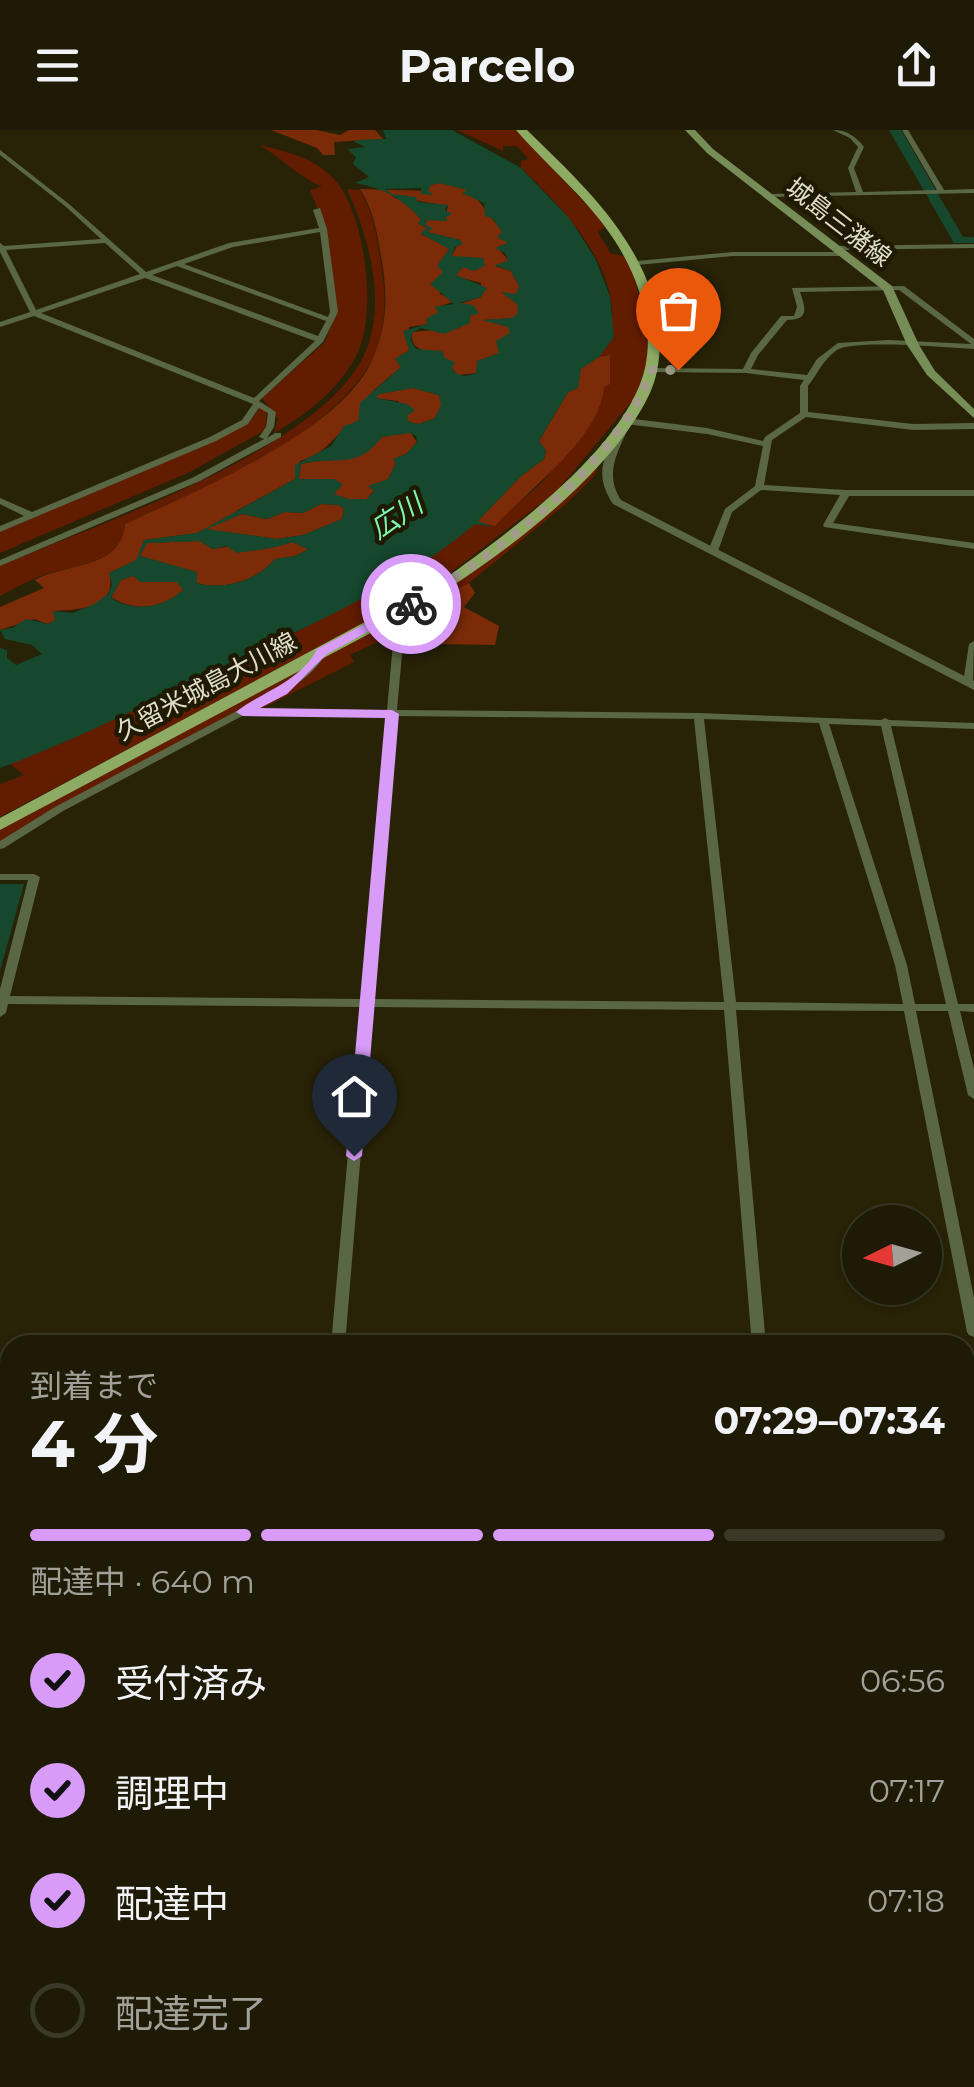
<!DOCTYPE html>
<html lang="ja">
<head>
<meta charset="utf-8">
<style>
  body { margin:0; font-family:Montserrat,"Noto Sans JP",sans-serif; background:#26230f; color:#f1f3f6; height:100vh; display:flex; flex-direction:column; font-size:38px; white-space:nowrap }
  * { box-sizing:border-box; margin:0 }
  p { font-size:32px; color:#a1a19a }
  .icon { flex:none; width:55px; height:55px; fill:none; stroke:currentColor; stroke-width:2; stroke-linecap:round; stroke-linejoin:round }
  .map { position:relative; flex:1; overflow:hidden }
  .drawer { position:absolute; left:0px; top:1205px; width:975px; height:752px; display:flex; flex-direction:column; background:#1e1a05; border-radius:30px 30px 0 0; box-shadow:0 2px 8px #0004,0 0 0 2px #3c3827 }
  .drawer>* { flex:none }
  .needle { width:65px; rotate:265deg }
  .controls { position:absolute; left:842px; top:1075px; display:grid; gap:20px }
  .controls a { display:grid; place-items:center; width:100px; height:100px; border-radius:50%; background:#1e1a05; box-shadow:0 2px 8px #0004,0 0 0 2px #3c3827; font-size:50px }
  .pin { position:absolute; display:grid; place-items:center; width:85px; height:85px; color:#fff; margin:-102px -42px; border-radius:50% 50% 50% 0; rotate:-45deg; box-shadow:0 0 10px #0007 }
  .pin .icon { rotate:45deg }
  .courier { position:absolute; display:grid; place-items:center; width:100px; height:100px; margin:-50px; border:8px solid #d89bf8; border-radius:50%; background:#fff; color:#222; box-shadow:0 2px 12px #0007 }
  .summary em { font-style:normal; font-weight:700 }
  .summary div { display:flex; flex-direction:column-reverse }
  .summary { display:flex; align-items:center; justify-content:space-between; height:170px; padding:0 30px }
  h1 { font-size:65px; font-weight:700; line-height:75px }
  .bar { display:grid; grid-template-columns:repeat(4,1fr); gap:15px 10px; align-content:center; height:120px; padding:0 30px }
  .bar i { height:12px; border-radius:8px; background:#3c3827 }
  .bar .selected { background:#d89bf8 }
  .bar p { grid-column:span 4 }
  ol { padding:0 30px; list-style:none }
  li { display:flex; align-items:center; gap:30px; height:110px }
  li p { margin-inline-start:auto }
  li .icon { padding:10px; border-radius:50%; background:#d89bf8; color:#111; stroke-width:4 }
  li:last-child { color:#a1a19a }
  li i { width:55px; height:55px; border:5px solid #3c3827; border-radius:50% }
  header { display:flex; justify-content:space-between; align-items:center; height:130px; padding:0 30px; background:#1e1a05; font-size:45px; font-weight:700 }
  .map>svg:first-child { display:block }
</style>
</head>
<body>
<header><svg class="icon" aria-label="menu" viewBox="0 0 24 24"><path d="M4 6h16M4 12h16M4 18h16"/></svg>Parcelo<svg class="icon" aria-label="share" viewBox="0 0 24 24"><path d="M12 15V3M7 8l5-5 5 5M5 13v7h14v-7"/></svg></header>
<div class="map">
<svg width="974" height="1957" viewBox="0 0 974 1957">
  <rect width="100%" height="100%" fill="#282307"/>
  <!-- green -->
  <path fill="#621c00" d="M457,0h59l91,96 -9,6 12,21 17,4 18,56 3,43 -11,39 -80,96 -129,99 -428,227v-33l24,-9 -14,-11 -10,4c163,-70 328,-140 473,-243 24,-17 46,-18 70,-44 14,-14 54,-77 61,-96 3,-9 4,-20 6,-30l-11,2c43,-67 -31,-145 -78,-189v-7l7,-2 -11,-13h-14v5z
    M260,15c27,7 55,13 74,34 32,35 44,136 22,177 -19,35 -49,58 -82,77l4,-15 -16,-20 63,-56 12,-32 -11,-81 -16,-39 12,-4c-13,-2 -47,-32 -62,-41z
    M347,59l13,1c13,21 17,48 21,73 6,35 6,72 -13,104 -46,74 -166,121 -243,157 -4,41 -51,41 -81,51 -15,5 -30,14 -44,21v-30c96,-42 322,-116 365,-213 22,-51 4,-115 -18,-164z
    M260,278l7,2 -2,20 -75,42 -190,81v-21l215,-91 34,-18z
    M604,322l-9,23 -28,28 -98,80 -27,14 -39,33 -53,25 4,7 -95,48 -5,-1 29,-16 46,-40 133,-74z
    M315,530l-35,30 -280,152v-12z"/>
  <!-- forest -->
  <path fill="#7c2b08" d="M271,0h45l24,5 9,-5h26l8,9 -49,3 1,13h-12l-6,-7z
    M439,53l23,3c17,13 27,28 41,47l-5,3 10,7 -11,4 12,14 -14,5 16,5 8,15 -1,27 -5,5 -29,2 25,7 1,6 -11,20 -21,8 -2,12 -18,2c-7,-7 -10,-15 -18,-19 -14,-8 -30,-3 -28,-24l48,-4v-24l21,-7v-14l-26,-7 8,-9 16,3 -28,-13 9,-17 -34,-8 5,-4 -6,-3 3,-5 17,-3 3,-11 -57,-10 21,10 9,14 -3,3 10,6 -7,5 30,15 -11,45 15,7 -20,7 4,4 -11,12 -19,3v23l-12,10 4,7 -27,23 -16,31c-24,10 -27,31 -58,40l-5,18 -59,32 2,3 -41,19 -53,7 -7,20 -28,13c10,36 -34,37 -55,38l1,9 -7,4 -14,-5 -34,11v-23l44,-19 -9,-8c30,-17 86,-10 90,-56 67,-31 218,-94 247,-164 15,-33 16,-63 10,-98 -4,-24 -8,-52 -22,-73l68,2 2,-6z
    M610,225v29l-6,3c-4,52 -76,102 -109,139l-18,-4 44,-46 23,-17 2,-8 -7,-10 29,-49 10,-4 3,-20 18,-11z
    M413,258l26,7 3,10 -7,13 -16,6 -10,-2 -11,-21 -23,-3 4,-4z
    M410,302l7,10 -11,12 -13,5 3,4 -8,16 -19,8 5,3 -7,9h-19l-15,-5 1,-15h-35l2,-15c32,-8 58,4 80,-27z
    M321,374l18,1 5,4 -2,10 -38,16 -27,4 -73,-10 38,-15 25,5 18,-7 18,1z
    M199,411l14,8c28,-7 50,5 79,-7l16,7 -12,7 -21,3c-17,21 -52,32 -78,24l-1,-11 -56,-16 6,-13z
    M133,446l8,6h36l7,8c-22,18 -48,23 -73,7l10,-17z
    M469,453l6,10 -11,14 35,19 -4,19 -60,-1 1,-18 -17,-7 23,-22z"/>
  <!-- water -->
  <path fill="#16482d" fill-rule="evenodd" d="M383,0h69l69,38 49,51 26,41 14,37 4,40 -15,20 -18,12 -3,19 -10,4 -29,49 7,10 -2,8 -23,17 -43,45 15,6 -18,-3c-69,59 -157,97 -238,136 -78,38 -156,78 -237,108v-120l7,2v8l9,7 26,-11 -10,-9 -27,-6 -5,-9 12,-2 14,-9 22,5 7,-4 -2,-9 20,2 21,-9 14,-10 4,-9 -3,-12 27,-13 8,-20 53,-7 98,-54v-14l36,-19 13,-20 14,-5 2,-18 41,-36 -6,-8 14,-9 -6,-19 24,-7v-6l12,-6 -5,-5 20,-3 -24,-20 13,-12 -6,-6 12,-17 -29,-16 7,-5 -9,-4 3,-5c-21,-22 -38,-31 -66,-36l14,-6 -16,-13 3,-7 -9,-8 19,-2 -12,-5 3,-2 29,-1zM439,53l28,7 -5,3 22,10 1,13 8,3 9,13 -5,5 11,6 -13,5 10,5 3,8 -13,4 16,6 8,15 -3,8 -15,-2 16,12 1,9 -6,5 -30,2 26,7 2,6 -14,8 3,12 -22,8 -1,12c-10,4 -17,4 -24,-4l3,-7 -10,-4 -3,-7 -26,-2 -5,-8 1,-8 9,-5 23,6 26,-11v-7l9,-3 -6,-8 -13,-2 21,-6 6,-9 -31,-13 7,-8 10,4 12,-5 -2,-8 -31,-2 3,-9 8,-3 -3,-4 -33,-8 6,-4 -8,-3 3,-5 19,1 -1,-4 6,-3 -7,-4 3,-5 -30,-3 -2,-5 -24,-3 -7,-5 36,-1v6l13,1 -6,-4 3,-6zM413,258l26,7 2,10 -6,13 -16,6 -10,-2 -2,-6 8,-6 -8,-6 -31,-6 3,-4zM410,303l6,3 1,6 -11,12 -13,5 3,4 -8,16 -20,7 6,5 -7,8h-19l-14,-5 9,-10 -9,-5h-35l2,-15c35,-9 55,7 81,-27zM321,374l18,1 5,4 -2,10 -39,16 -26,4 -70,-10 35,-15 25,5 18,-7 18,1zM199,411l14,8 13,-3 11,7c19,-3 37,-4 55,-11l16,7 -12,7 -21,3c-17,21 -52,32 -78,24v-11l-57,-16 7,-13zM133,446l8,6h36l6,8c-21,18 -47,23 -72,8l10,-18z
    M889,0h12l62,107h11v6h-20z
    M0,754h24l-24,87z"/>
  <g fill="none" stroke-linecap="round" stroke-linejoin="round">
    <!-- minor -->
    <path fill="#596745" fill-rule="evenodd" d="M833,0c14,0 22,6 31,17l-10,21 9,24 74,-2 -35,-60h6l36,60 30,-1v4l-207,4 -1,-1 3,-2 87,-2 -8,-24 10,-21 -8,-9z
      M0,20l69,54 77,68 83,-29 90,-15 -6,-18 7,-2 7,21 11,83 -15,30 -64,59 17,11 -2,15 -7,11 8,-5h6v4l-81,44 -200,85v-6l194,-83 70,-38 -5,-2 7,-10 2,-14 -9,-5 -11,16 -32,17 -216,91v-6l24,-10 -24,-12v-6l32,14 178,-75 32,-17 11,-16 -219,-88 -34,11v-5l30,-10 -30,-60v-9l4,3 97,-7 -36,-33 -65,-51zM320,102l10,80 -2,5 -144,-53 49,-17zM105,113l35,31 -104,36 -30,-60zM177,136l149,55 -8,15 -166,-61zM145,148l170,63 -61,57 -213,-85z
      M974,114v4l-138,2 -4,-2 4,-2z
      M733,122h109l4,2 -4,2h-109l-96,9 -4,-2 4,-2z
      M904,156l70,53v10c-26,-1 -119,-10 -137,1 -14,9 -20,25 -29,36v26l105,12 61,-1v6l-61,1 -107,-13 -34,23 -8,45 82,5h128v6h-125l-16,27 141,20v6l-150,-22 -1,-2 17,-30 -79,-5 -29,22 -14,39 -8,2 -2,-2 17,-42 30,-23 8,-40 -56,-12 -81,-10 -4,-3 4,-3 81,10 56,13 2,-4 35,-24v-27l4,-6 -58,-7 -94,-1 -4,-2 1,-2 94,1 8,-16 30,-37h13l3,-9 -5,-19zM899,160l72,54 -82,-4 -51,3 -21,16 -10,16 -56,-6 7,-14 29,-35c22,0 19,-11 13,-28z
      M399,499l5,3 -7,78 302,3 182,7 4,-2 4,2 85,3v6l-83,-3 67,278h16v8l-14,-1 14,58v30l-6,-4 -20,-84h-32l58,287v39l-5,-2 -2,-3 -63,-321 -168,-1 30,335h-14l-28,-335 -351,-3 -28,338h-14l30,-338 -353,-3 -2,9 -6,4v-28l28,-109h-28v-6h34l6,3 -30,119 352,3 25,-283 -143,-1 -181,96 -59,37 -4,1v-8l55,-34 223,-118 36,-31 4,-8 3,-1 5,3c-8,23 -50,46 -71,57l132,1 7,-78zM397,586l297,3 30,283 -351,-3zM704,589l115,4 76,242 8,39 -167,-2zM829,594l52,2 65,278h-31l-8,-39z
      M974,511l-1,42 -5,3 -5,-3 6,-39z
      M0,1354l10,1v10l-10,-1z
      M0,1386h10v10h-10z
      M10,1491c0,25 4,55 -4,78l-6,2c0,-25 0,-54 4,-78z
      M0,1804l10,2v14l-10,-2z
      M602,1948h18l1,9h-18z
      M699,1948h49l14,3 2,6h-51l-11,-3z
      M839,1948h18l1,9h-18z"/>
    <!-- tertiary -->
    <path fill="#596745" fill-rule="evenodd" d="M618,299l9,2c-11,24 -22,44 -6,69l353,181v9l-361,-186c-19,-29 -10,-46 5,-75z"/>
    <!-- secondary -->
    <path fill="#778d57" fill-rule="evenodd" d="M685,0h10l18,19 179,137 27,59 16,26 39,38v9l-47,-43 -20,-30 -24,-55 -176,-137z
      M0,1369h10v14h-10z
      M965,1375h9v16h-9z"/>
    <!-- primary -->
    <path fill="#8eab64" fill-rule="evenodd" d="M516,0h11c48,47 101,95 124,161 11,31 13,73 -2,104 -41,86 -169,179 -252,224l-397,211v-12l443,-238c64,-46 184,-133 202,-212 10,-45 -8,-94 -32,-130 -27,-41 -66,-72 -97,-108z"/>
  </g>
  <!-- route -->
  <path fill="#d89bf8" d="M411,470l4,6 -88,48 -40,40 -27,14 132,2 7,4 -37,442 -8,5 -8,-5 39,-438 -142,-2 -7,-4c25,-20 66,-31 81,-63z"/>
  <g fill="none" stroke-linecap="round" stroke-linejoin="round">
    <!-- done -->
    <path stroke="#a09c88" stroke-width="10" stroke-dasharray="0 18" d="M411,474c83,-46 209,-143 241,-234h26"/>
  </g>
  <g text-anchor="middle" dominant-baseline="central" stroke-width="9" stroke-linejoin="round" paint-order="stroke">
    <!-- far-street labels -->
    <g font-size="25" fill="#e0ddcd" stroke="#1f1900">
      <text transform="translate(839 92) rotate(38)">城島三潴線</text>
      <text transform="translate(206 556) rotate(-28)">久留米城島大川線</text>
    </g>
    <!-- far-water labels -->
    <g font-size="28" font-style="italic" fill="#7bf6af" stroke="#1f1900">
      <text transform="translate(396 386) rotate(-33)">広川</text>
    </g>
  </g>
</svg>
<div class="controls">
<a><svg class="needle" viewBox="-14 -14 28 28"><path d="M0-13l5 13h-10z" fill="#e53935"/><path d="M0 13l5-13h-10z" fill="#a1a19a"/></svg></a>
</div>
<div class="pin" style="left:678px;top:240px;background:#ea580c"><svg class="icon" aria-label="bag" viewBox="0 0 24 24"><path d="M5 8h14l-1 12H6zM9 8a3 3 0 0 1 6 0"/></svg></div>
<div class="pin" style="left:354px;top:1026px;background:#1f2937"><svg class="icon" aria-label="home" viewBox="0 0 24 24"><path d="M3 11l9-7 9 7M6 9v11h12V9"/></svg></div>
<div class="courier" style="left:411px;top:474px"><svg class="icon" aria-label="bike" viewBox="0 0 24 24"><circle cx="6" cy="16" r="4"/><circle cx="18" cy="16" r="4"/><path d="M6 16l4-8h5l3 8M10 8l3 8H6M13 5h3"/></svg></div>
<section class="drawer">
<div class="summary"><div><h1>4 分</h1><p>到着まで</p></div><em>07:29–07:34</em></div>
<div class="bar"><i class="selected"></i><i class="selected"></i><i class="selected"></i><i></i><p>配達中 · 640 m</p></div>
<ol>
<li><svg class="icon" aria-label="check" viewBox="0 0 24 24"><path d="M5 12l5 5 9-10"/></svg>受付済み<p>06:56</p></li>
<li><svg class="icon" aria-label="check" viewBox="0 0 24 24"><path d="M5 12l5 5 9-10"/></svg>調理中<p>07:17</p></li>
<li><svg class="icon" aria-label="check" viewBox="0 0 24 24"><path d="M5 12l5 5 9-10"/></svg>配達中<p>07:18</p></li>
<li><i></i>配達完了</li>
</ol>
</section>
</div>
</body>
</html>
